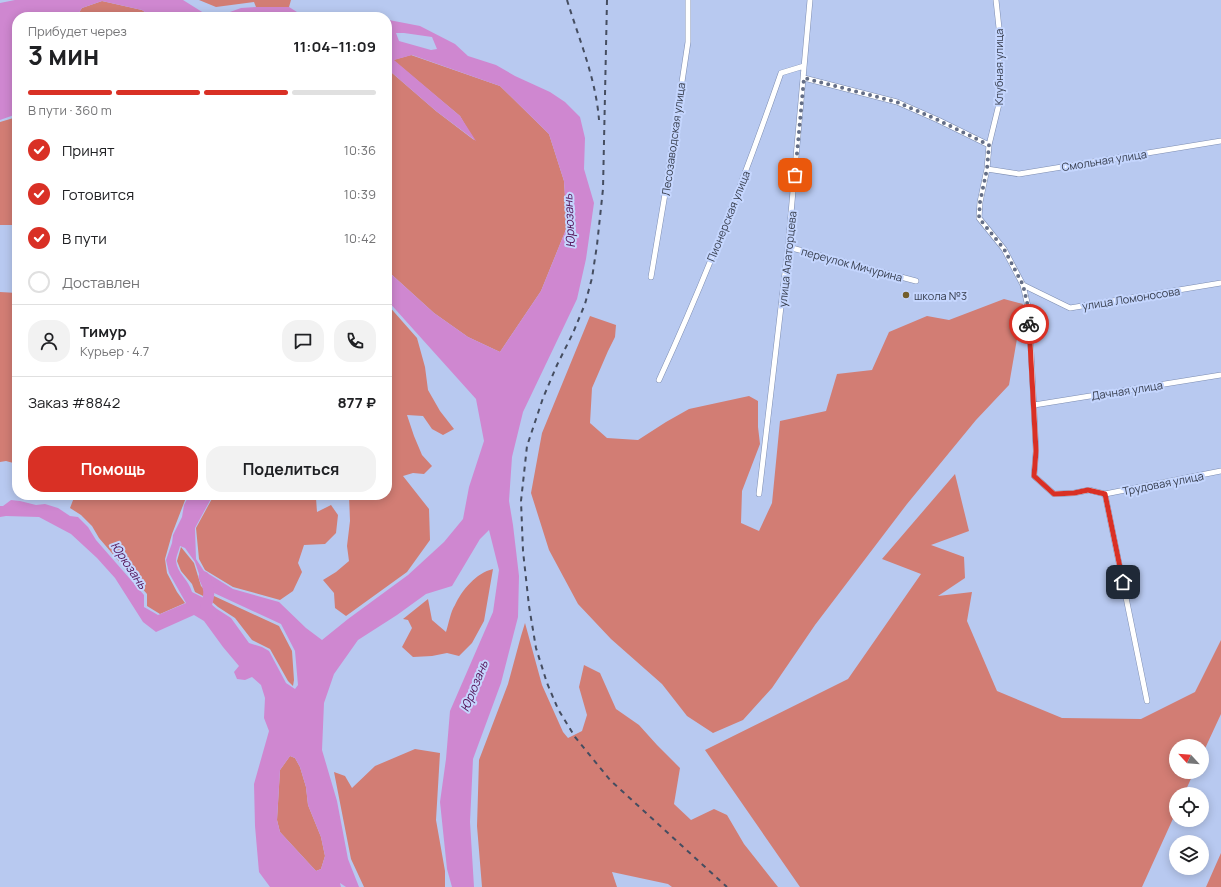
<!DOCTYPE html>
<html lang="ru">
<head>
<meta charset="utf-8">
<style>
  body { margin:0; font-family:Manrope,sans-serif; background:#f2f2f2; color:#202124; height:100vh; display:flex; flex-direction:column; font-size:15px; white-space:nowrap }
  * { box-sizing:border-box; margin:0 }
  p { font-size:13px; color:#757577 }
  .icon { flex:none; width:22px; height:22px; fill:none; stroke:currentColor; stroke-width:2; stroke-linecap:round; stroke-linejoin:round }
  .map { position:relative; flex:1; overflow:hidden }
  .sheet { position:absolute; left:12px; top:12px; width:380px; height:488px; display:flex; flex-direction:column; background:#fff; border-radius:16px; box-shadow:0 2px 10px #0003 }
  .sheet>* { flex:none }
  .needle { width:26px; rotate:296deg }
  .tools { position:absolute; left:1169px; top:739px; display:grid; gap:8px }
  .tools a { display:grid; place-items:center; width:40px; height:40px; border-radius:50%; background:#fff; box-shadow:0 2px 10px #0003; font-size:20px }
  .pin { position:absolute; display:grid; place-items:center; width:34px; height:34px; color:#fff; margin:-17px; border-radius:8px; box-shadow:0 2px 6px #0006 }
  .courier { position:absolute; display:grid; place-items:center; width:40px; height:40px; margin:-20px; border:3px solid #d93025; border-radius:50%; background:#fff; color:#222; box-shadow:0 1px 5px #0007 }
  .head em { font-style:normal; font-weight:700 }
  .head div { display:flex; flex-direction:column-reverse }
  .head { display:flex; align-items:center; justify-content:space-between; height:68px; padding:0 16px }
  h1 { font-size:26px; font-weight:700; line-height:30px }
  .bar { display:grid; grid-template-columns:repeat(4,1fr); gap:6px 4px; align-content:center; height:48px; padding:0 16px }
  .bar i { height:5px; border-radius:3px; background:#e0e0e0 }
  .bar .selected { background:#d93025 }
  .bar p { grid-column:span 4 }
  .line { display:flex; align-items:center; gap:10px; padding:0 16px; border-top:1px solid #e0e0e0 }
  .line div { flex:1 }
  .round { display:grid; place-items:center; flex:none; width:42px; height:42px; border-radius:16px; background:#f2f2f2 }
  ol { padding:0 16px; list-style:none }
  li { display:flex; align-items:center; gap:12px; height:44px }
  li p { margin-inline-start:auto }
  li .icon { padding:4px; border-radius:50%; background:#d93025; color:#fff; stroke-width:4 }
  li:last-child { color:#757577 }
  li i { width:22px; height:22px; border:2px solid #e0e0e0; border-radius:50% }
  .button { display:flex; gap:8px; margin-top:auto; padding:8px 16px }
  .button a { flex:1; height:46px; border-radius:16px; background:#d93025; color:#fff; font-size:16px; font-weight:700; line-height:46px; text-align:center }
  .button a+a { background:#f2f2f2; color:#202124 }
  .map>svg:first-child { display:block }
</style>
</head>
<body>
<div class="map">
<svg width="1221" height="887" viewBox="0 0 1221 887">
  <rect width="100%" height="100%" fill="#b8c9f0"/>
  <!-- green -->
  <path fill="#d27d74" d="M199,0h92l-2,7h-33l-2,-5 -38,5z
    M102,1l40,9 10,7h-76l6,-9z
    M411,55l89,31 49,48 15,47 3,46 -26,64 -41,61 -32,-15 -34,-24 -43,-39 -4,-6v-197l4,1 45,39 38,29 -14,-24 -67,-56z
    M17,117v108h-17v-103z
    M0,292l17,1v171l-11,-3 -6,1z
    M1004,299l19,5 -14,81 -33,35 -69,84 -92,121 -43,63 -29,32 -30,13 -26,-17 -25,-32 -51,-45 -33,-35 -29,-54 -18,-57 11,-60 48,-117 26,9 -1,12 -7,14 -16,37 -2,35 17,15 31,2 28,-18 23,-13 60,-13 9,5v26l2,17 -18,47 -1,32 18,8 13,-28 8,-82 46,-10 11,-37 35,-4 17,-38 38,-16 22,4z
    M387,304l30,34 8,29 3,23 12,21 14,18 -11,6 -11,-6 -9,-13 -16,-1 7,21 8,19 10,11 -8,8 -11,-1 -10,3 26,33 1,31 -23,32 -61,44 -11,-8 -1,-15 -11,-13 13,-8 13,-11 -2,-15 3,-25 -1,-26h38z
    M955,474l14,57 -38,14 33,12 1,21 -27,18 34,-4 -5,29 30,70 65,27 79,1 54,-27 26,-52v74l-19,41v-9h-26v26h18l-10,22h-8v18l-34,75h-342l-95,-137 143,-71 73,-105 -39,-15z
    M75,495h112l-15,39 -7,25 2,14 10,19 8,11 -25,11 -13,-8v-12l-48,-56 -7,-12 -11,-11 -11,-7z
    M214,495h100l2,3 1,14 14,-7 7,10 -2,18 -11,11 -21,1 -6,18 4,9 -9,19 -13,9 -47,-13 -28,-17 -6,-11 -3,-31z
    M181,547l13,16 7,23 6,6 -2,5 -10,-5 -3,-8 -11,-13 -4,-10z
    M493,569l-9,52 -12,22 -13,13 -12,-3 -15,3 -19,1 -11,-10 10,-19 -4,-8 -5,-1 25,-20 4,21 14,12c3,-9 4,-19 9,-27 7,-15 21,-32 38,-36z
    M214,596l65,30 13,25 2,29 -1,6 -5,-5 -18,-32 -18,-9 -17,-22 -17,-11 -7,-6z
    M525,623l17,62 21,47 5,6 14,-7 5,-16 -8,-28 5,-22 16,8 16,36 23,16 18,20 23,23 -6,36 17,16 23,-11 13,6 17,29 34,43h-106l-4,-3 -56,-12 5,15h-135l-5,-61 2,-66 29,-76 13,-48z
    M415,749l25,4 -4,67 9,51v16h-81l-13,-28 -17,-87 11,4 7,12 23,-22z
    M290,756l5,2 5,9 6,20 2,18 13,32 4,19 -4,13 -5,2 -36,-39 -3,-12 3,-50z
    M1221,853v34h-15z"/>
  <!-- water -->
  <path fill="#cf87d0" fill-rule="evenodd" d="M15,0h168l24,15 8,2h-63l-10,-7 -40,-9 -20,7 -6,9h-59v97l-17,6v-117z
    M256,7h33l16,10h-89l25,-9z
    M387,20h2l31,6 35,18 13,12 28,9 19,11 35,16 15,10 15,15 5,21 -1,31 10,34 -8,56 -9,40 -54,113 -11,45 -3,44 4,24 6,51 -1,41 -17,66 -28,76 -3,63 4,65h-22l-5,-18 -7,-67 6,-43 4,-48 43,-99 6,-42 -10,-40 -9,9 -28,47 -26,8 -29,21 -39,25 -24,34 -10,29 -2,47 15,51 11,58 11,28h-13l-6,-4 1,4h-71l-11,-15 -4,-46 -1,-42 15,-53 -5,-13 1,-20 -4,-13 -9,-8 -7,3 -8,-1 -3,-7 5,-6 -16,-19 -19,-26 -10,-6 -38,17 -13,-10 -28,-44 -18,-20 -26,-24 -32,-17 -33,-1 -6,1v-11h3l8,-6 9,1 16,4 9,-1 13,4 12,8 8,1 10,10 8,13 48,55v12l14,8 28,-12 -17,-30 -3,-13 6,-17 1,-8 9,-18 2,-12 5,-10h24l-18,33 1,31 8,12 29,18 46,13 27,26 16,12 26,-21 60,-44 36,-33 19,-23 6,-32 15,-46 -8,-42 -89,-99v-32l4,6 43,39 34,24 32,15 41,-61 26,-64 -3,-46 -15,-47 -49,-48 -88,-31 -18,5 66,56 16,25 -40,-30 -45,-39 -4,-1zM396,33h8l28,4 5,12 -6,1 -32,-9zM180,546l5,2 10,14 8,24 11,7 67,31 14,27 3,34 -3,4 -9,-6 -17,-32 -7,-4 -13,-4 -18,-25 -14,-9 -15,-12 -10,-5c-3,-12 -15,-19 -16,-31 0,-4 3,-11 4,-15zM290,756l5,2 5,9 6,20 2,18 13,32 4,19 -4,13 -5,2 -36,-39 -3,-12 3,-50z"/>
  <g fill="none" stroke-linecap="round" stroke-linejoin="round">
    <!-- river -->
    <path stroke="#cf87d0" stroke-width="11" d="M204,577c6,12 6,17 2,29l6,8"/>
    <!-- minor casing -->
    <g stroke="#7d8db1" stroke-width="6">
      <path id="minor" d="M996,0l3,28v76l-10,41 -2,24 -7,33 -1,16 25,31 19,36 6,26 7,140 -2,25 20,18 20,-1 15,-3 16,4 42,207
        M804,78l93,24 41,18 51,25
        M987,169l32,5 202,-33
        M788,247l128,34
        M651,277l15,-89 22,-146v-42
        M1023,285l47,23 151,-25
        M659,380c46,-100 86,-203 122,-307l23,-7
        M1034,405l187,-30
        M759,494l29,-247 22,-247
        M1105,494l116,-23"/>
    </g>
    <!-- minor -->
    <use href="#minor" stroke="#fff" stroke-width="5"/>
    <!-- rail -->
    <path stroke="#454d60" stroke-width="2" stroke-dasharray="5 5" stroke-linecap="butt" d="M567,0c12,39 29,79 32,120
      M607,0l-4,189 -6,56 -5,33 -7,26 -12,29 -16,32 -14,33 -16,48 -6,55 2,50 6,55 7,42 11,35 11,26 17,28 35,43 117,107"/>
  </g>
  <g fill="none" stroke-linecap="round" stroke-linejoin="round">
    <!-- done -->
    <path stroke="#646e86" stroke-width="4" stroke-dasharray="0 7.2" d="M795,175l9,-97 93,24 41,18 51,25 -2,24 -7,33 -1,16 25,31 19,36 6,26v13"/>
    <!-- route -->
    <path stroke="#d93025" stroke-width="5" d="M1029,324l7,127 -2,25 20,18 20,-1 14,-3 17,4 18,88"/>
  </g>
  <!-- markers -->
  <circle fill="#735e2d" stroke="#c5d6fe" stroke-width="1.5" cx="906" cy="295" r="4"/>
  <g text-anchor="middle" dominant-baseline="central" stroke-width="4" stroke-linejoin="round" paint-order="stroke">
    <!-- street labels -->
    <g font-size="11" fill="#363d4d" stroke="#c5d6fe">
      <text transform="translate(998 67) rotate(-90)">Клубная улица</text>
      <text transform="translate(673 139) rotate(-82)">Лесозаводская улица</text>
      <text transform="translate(1104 160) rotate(-9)">Смольная улица</text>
      <text transform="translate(728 216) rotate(-68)">Пионерская улица</text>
      <text transform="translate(787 259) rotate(-84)">улица Алаторцева</text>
      <text transform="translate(852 264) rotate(15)">переулок Мичурина</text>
      <text transform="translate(1131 298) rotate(-9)">улица Ломоносова</text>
      <text transform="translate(1127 390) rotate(-9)">Дачная улица</text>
      <text transform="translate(1163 483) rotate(-11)">Трудовая улица</text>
    </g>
    <!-- poi labels -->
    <g font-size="11" fill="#363d4d" stroke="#c5d6fe" text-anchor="start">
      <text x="914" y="295">школа №3</text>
    </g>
    <!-- water labels -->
    <g font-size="12" font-style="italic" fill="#541256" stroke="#c5d6fe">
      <text transform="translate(569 221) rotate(-93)">Юрюзань</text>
      <text transform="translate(129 565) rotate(56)">Юрюзань</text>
      <text transform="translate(474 686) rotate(-68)">Юрюзань</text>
    </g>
  </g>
</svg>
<div class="tools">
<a><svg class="needle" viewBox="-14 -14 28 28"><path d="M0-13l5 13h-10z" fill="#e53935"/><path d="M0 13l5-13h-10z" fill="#757577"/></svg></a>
<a><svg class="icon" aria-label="locate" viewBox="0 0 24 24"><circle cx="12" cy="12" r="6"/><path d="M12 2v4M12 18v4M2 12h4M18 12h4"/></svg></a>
<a><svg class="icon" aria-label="layers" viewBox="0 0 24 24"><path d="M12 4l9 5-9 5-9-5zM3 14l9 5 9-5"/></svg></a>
</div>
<div class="pin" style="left:795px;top:175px;background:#ea580c"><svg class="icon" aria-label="bag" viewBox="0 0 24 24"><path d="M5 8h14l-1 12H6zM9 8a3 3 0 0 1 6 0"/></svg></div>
<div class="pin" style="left:1123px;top:582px;background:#1f2937"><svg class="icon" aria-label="home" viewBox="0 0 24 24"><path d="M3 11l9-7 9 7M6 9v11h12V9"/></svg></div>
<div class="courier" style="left:1029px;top:324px"><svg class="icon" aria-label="bike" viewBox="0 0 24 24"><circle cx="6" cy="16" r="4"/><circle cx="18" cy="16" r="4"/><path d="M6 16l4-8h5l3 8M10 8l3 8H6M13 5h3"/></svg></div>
<section class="sheet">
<div class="head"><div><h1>3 мин</h1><p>Прибудет через</p></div><em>11:04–11:09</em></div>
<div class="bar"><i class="selected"></i><i class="selected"></i><i class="selected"></i><i></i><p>В пути · 360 m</p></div>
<ol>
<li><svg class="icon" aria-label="check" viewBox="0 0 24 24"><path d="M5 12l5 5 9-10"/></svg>Принят<p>10:36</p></li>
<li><svg class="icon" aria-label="check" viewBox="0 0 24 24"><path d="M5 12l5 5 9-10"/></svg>Готовится<p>10:39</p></li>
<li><svg class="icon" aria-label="check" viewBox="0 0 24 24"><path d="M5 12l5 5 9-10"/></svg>В пути<p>10:42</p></li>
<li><i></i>Доставлен</li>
</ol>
<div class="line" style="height:72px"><a class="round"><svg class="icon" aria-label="person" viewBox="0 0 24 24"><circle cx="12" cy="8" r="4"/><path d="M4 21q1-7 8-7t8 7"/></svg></a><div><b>Тимур</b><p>Курьер · 4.7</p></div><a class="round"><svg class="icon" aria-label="chat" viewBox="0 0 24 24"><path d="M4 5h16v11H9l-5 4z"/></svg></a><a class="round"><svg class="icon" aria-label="phone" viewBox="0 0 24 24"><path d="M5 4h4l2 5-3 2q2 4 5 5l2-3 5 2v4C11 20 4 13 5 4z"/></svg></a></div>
<div class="line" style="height:52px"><div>Заказ #8842</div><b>877 ₽</b></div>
<div class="button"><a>Помощь</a><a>Поделиться</a></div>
</section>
</div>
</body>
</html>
